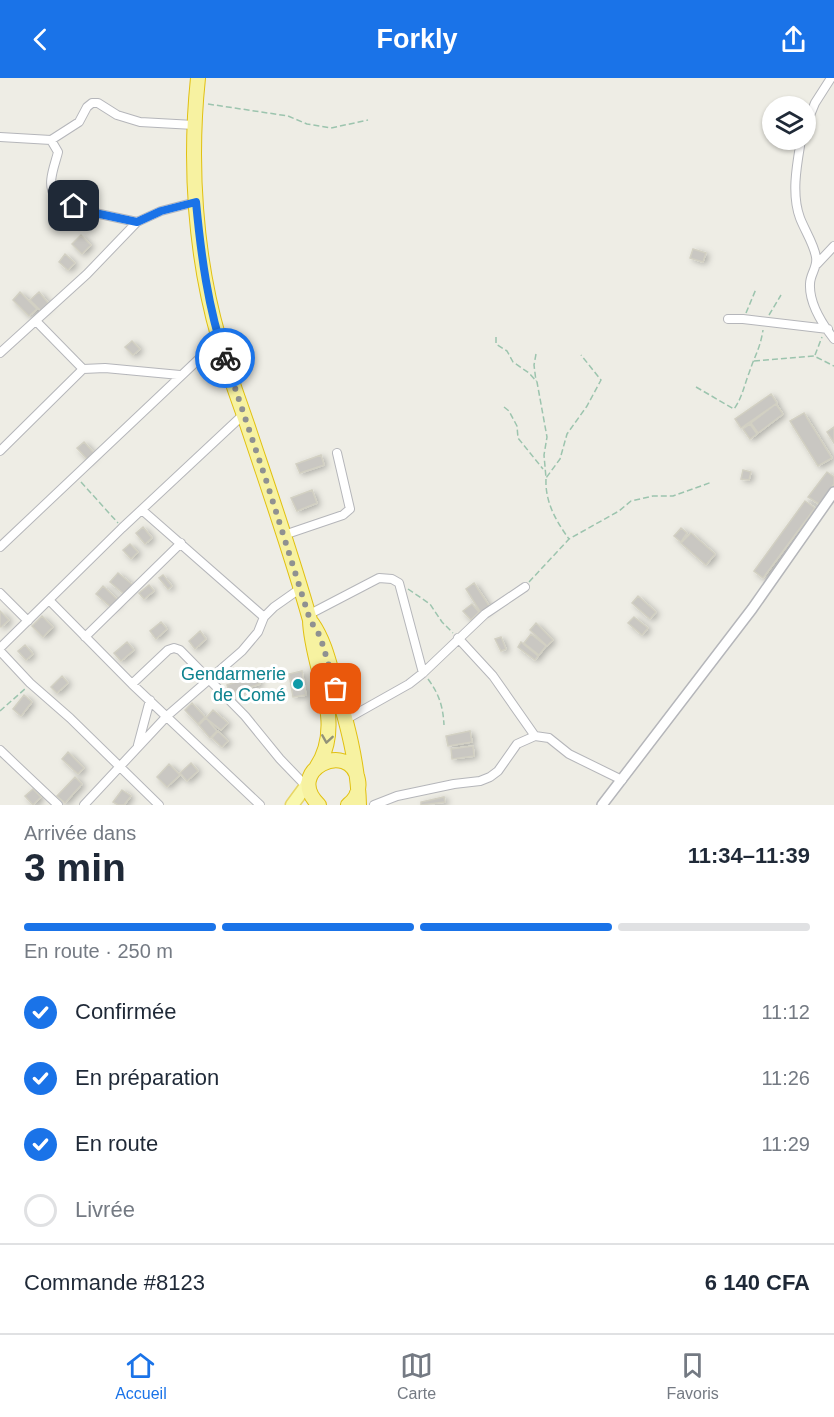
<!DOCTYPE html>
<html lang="fr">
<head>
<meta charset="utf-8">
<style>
  body { margin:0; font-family:Helvetica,sans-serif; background:#f2f2f3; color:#1f2937; height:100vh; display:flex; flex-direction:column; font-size:22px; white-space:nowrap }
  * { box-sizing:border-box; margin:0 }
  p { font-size:20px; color:#747a83 }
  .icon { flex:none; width:33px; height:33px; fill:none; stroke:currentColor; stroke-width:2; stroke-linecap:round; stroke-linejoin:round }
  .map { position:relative; height:727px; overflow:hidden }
  .details { display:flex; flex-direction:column; background:#fff; flex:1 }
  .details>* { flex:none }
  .fabs { position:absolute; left:762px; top:18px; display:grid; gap:12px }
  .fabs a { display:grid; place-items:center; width:54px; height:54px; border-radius:50%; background:#fff; box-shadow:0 2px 4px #0004; font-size:30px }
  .pin { position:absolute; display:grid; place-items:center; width:51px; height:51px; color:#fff; margin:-26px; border-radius:12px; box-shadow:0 3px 9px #0006 }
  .courier { position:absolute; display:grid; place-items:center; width:60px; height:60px; margin:-30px; border:4px solid #1a73e8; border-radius:50%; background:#fff; color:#222; box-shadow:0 2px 8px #0007 }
  .headline em { font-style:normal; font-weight:600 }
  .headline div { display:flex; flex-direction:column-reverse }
  .headline { display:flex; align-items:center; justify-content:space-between; height:102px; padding:0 24px }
  h1 { font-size:39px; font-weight:600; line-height:45px }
  .bar { display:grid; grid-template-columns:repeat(4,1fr); gap:9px 6px; align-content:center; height:72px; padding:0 24px }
  .bar i { height:8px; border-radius:4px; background:#e0e1e3 }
  .bar .current { background:#1a73e8 }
  .bar p { grid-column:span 4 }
  .line { display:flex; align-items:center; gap:15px; padding:0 24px; border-top:2px solid #e0e1e3 }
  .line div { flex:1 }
  ol { padding:0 24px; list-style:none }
  li { display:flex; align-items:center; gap:18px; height:66px }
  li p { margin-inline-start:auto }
  li .icon { padding:6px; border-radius:50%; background:#1a73e8; color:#fff; stroke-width:4 }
  li:last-child { color:#747a83 }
  li i { width:33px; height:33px; border:3px solid #e0e1e3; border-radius:50% }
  header { display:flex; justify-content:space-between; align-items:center; height:78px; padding:0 24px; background:#1a73e8; color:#fff; font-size:27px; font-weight:600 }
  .tabs { display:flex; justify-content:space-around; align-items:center; height:84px; border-top:2px solid #e0e1e3; background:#fff; font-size:16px; color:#747a83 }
  .tabs a { display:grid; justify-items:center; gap:3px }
  .tabs .current { color:#1a73e8 }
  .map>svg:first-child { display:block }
</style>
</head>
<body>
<header><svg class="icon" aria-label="back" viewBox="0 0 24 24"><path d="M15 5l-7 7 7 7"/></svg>Forkly<svg class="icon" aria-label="share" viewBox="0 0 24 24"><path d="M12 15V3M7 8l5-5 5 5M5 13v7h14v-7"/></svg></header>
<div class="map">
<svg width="834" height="727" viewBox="0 0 834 727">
  <defs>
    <filter id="shadow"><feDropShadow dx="3" dy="2" stdDeviation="3" flood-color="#0004"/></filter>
  </defs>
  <rect width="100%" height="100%" fill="#eeede5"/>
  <!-- building -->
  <path fill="#c9c7c2" stroke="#d2d0c3" stroke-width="1.5" filter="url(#shadow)" d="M81,157l10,10 -9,9 -10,-10z
    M693,171l13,4 -3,9 -13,-4z
    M65,176l10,9 -7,7 -9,-8z
    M20,214l17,17 -8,7 -16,-16z
    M39,214l10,12 -8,7 -11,-11z
    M132,263l8,8 -7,6 -8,-8z
    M771,316l6,9 -36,25 -6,-9z
    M776,326l7,10 -25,19 -7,-10z
    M804,335l28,45 -14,8 -28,-45z
    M750,346l7,10 -7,5 -7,-10z
    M834,349v16l-7,-11z
    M84,364l10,11 -6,7 -11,-12z
    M321,377l3,10 -24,8 -4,-9z
    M743,392l8,2 -2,8 -8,-1z
    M827,394l7,5v7l-15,20 -11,-7z
    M312,412l5,13 -20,8 -6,-13z
    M805,423l10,7 -52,70 -9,-7z
    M143,449l9,11 -7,6 -9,-11z
    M681,450l6,5 -6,9 -7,-6z
    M691,455l24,21 -9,11 -25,-22z
    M130,466l8,8 -7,7 -8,-9z
    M118,495l15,12 -8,10 -15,-13z
    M163,497l9,11 -4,3 -9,-11z
    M474,505l16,24 -9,6 -15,-24z
    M149,507l5,6 -10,8 -5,-6z
    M103,508l16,15 -7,7 -16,-14z
    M638,518l18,16 -6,7 -18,-16z
    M472,526l7,8 -8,8 -8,-9z
    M0,533l9,9 -8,7 -1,-1z
    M42,538l11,11 -10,10 -11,-11z
    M634,539l14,11 -6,7 -14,-12z
    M161,544l6,7 -11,10 -6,-8z
    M536,545l17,17 -6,6 -17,-16z
    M200,553l6,8 -11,10 -6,-8z
    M531,556l15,12 -7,9 -15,-12z
    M501,559l5,12 -5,2 -6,-12z
    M127,564l7,8 -13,11 -7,-8z
    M521,564l17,14 -3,4 -17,-13z
    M25,567l8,9 -7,6 -8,-9z
    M302,593l4,24 -13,2 -4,-23z
    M257,597l3,9 -30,10 -3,-9z
    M62,598l6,7 -11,10 -6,-6z
    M24,617l8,7 -11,14 -8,-7z
    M192,625l13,14 -7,7 -13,-14z
    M213,632l15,13 -7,7 -15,-12z
    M206,640l11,13 -7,7 -11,-13z
    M218,653l10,10 -6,6 -10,-9z
    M470,653l2,11 -24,4 -2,-10z
    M473,668l1,10 -22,3 -1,-10z
    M68,674l16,16 -6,6 -16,-15z
    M191,685l7,8 -11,10 -7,-8z
    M169,686l11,11 -13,12 -10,-10z
    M75,699l7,7 -17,19 -8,-7z
    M33,711l8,8 -8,8 -8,-9z
    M122,712l9,6 -7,9h-6l-5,-3z
    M444,719l1,5 -24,3v-3z"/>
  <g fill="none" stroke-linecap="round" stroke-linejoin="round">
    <!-- minor casing -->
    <g stroke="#b5b6ba" stroke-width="10">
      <path id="minor" d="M806,47l9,-22 16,-25
        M0,59l51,3 28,-18 8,-15 5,-4h6l19,12 23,7 54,3
        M51,62l7,12c-3,13 -12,32 -3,44l40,17 42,9
        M801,62c-4,24 -10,54 -1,78 5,13 14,26 16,39 2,10 -6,17 -6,27 -1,19 13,41 24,55
        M817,186l17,-18
        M728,241h15l85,10
        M36,243l47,48
        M0,275l87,-79 50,-52 24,-11 35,-9
        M0,373l83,-82 22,-1 75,7
        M142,432l122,107
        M284,457l59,-20 7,-6 -13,-56
        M0,469l219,-207
        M0,515l28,28
        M49,522l83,84 128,121
        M308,537l71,-37 13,1 7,4 24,90
        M85,559l96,-94
        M458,560l35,38 42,60
        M0,570l122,-120 122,-114
        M0,573l30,32 40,35 89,87
        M132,606l36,-34 6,-2 6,2 65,66 35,43 26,27
        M345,642l64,-36 14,-11 62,-59 40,-27
        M138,667l12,-45
        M0,672l58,55
        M84,727l83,-89 75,-65 16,-19 6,-15 10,-10 27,-19
        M374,727l23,-9 57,-12 26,-3 10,-4 8,-6 19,-27 18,-8 14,2 20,16 53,26"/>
    </g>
    <!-- tertiary casing -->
    <g stroke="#b5b6ba" stroke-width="12">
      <path id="tertiary" d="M602,727l150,-196 82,-117"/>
    </g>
    <!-- primary casing -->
    <g stroke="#e7d665" stroke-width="15">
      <path id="primary" d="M292,727l14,-19 4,-8"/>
    </g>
    <!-- trunk casing -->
    <g stroke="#e1c011" stroke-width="16">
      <path id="trunk" d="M198,0c-9,86 -3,178 21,261 8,31 20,61 30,91 21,63 43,126 61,190 1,48 37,103 6,148
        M312,545c12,17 17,39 23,60 12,40 23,80 24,122
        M319,727c-36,-34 31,-67 39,-25 2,10 -2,19 -10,25"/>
    </g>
    <!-- path -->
    <path stroke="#9cc4ae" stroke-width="1.5" stroke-dasharray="6 3" stroke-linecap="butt" d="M208,26l80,12 19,8 24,4 37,-8
      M746,235l10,-24
      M769,237l12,-20
      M496,259v7l11,7 6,11 16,11 8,9 10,55 -3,18 2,23 14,-19 7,-25 20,-28 14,-26 -20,-25
      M536,276l-2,11 2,16
      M815,277l7,-18
      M754,283l60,-5 20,10
      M696,309l38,22c8,-11 10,-23 15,-36 6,-18 11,-24 14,-43
      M504,329l5,4 8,15 1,12 25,31
      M546,401c-1,23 10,42 23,60
      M81,404l37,41
      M529,504l40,-43 50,-28 12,-10 22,-5h20l39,-14
      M408,511l22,15 12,18 11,11
      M428,601c11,15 15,27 16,46
      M0,633l26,-23"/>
    <!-- minor -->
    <use href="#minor" stroke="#fff" stroke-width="8"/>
    <!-- tertiary -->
    <use href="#tertiary" stroke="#fff" stroke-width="9"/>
    <!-- primary -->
    <use href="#primary" stroke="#f9f8ae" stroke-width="12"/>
    <!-- trunk -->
    <use href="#trunk" stroke="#f7f2a1" stroke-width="14"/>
  </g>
  <!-- one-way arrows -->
  <defs><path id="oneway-chevron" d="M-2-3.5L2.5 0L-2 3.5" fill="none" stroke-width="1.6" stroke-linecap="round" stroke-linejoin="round" transform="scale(1.5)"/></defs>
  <use stroke="#929279" href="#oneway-chevron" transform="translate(327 661) rotate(99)"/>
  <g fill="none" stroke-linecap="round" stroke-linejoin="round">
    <!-- done -->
    <path stroke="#8f9191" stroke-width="6" stroke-dasharray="0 10.8" d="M225,280l42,125 43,137 10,16 16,53"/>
    <!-- route -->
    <path stroke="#1a73e8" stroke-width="8" d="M74,128l21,7 42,9 24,-11 35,-9c5,53 12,106 29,156"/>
  </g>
  <!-- markers -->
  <circle fill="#0f9aa8" stroke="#fff" stroke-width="2" cx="298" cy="606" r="6"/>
  <g text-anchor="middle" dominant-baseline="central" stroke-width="6" stroke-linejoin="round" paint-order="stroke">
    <!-- culture labels -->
    <g font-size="18" fill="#0d838f" stroke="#fff" text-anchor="end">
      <text x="286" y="596">Gendarmerie<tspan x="286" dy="21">de Comé</tspan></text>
    </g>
  </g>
</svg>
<div class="fabs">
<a><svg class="icon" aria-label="layers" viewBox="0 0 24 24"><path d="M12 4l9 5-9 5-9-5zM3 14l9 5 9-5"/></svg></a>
</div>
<div class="pin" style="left:336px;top:611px;background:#ea580c"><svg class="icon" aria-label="bag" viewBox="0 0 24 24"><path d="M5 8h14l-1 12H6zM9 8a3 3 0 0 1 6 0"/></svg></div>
<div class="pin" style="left:74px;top:128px;background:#1f2937"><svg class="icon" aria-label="home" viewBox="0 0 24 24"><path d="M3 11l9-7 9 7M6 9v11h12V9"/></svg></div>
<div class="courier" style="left:225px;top:280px"><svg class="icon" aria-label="bike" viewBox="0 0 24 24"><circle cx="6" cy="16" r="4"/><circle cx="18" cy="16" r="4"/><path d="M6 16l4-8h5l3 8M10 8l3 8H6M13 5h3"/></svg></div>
</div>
<section class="details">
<div class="headline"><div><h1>3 min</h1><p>Arrivée dans</p></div><em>11:34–11:39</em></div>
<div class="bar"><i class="current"></i><i class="current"></i><i class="current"></i><i></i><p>En route · 250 m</p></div>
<ol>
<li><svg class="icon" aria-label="check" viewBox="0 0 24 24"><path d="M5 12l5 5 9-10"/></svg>Confirmée<p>11:12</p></li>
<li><svg class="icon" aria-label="check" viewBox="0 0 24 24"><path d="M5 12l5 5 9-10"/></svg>En préparation<p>11:26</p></li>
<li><svg class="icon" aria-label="check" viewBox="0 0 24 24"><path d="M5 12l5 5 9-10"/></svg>En route<p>11:29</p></li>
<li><i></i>Livrée</li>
</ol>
<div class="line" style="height:78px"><div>Commande #8123</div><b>6 140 CFA</b></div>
</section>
<nav class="tabs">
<a class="current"><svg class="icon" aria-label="home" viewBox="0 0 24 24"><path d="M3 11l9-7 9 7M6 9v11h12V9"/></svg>Accueil</a>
<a><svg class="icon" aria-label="map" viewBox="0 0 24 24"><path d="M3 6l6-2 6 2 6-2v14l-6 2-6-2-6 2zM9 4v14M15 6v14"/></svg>Carte</a>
<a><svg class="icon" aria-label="saved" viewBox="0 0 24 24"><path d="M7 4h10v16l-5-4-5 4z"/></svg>Favoris</a>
</nav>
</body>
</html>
